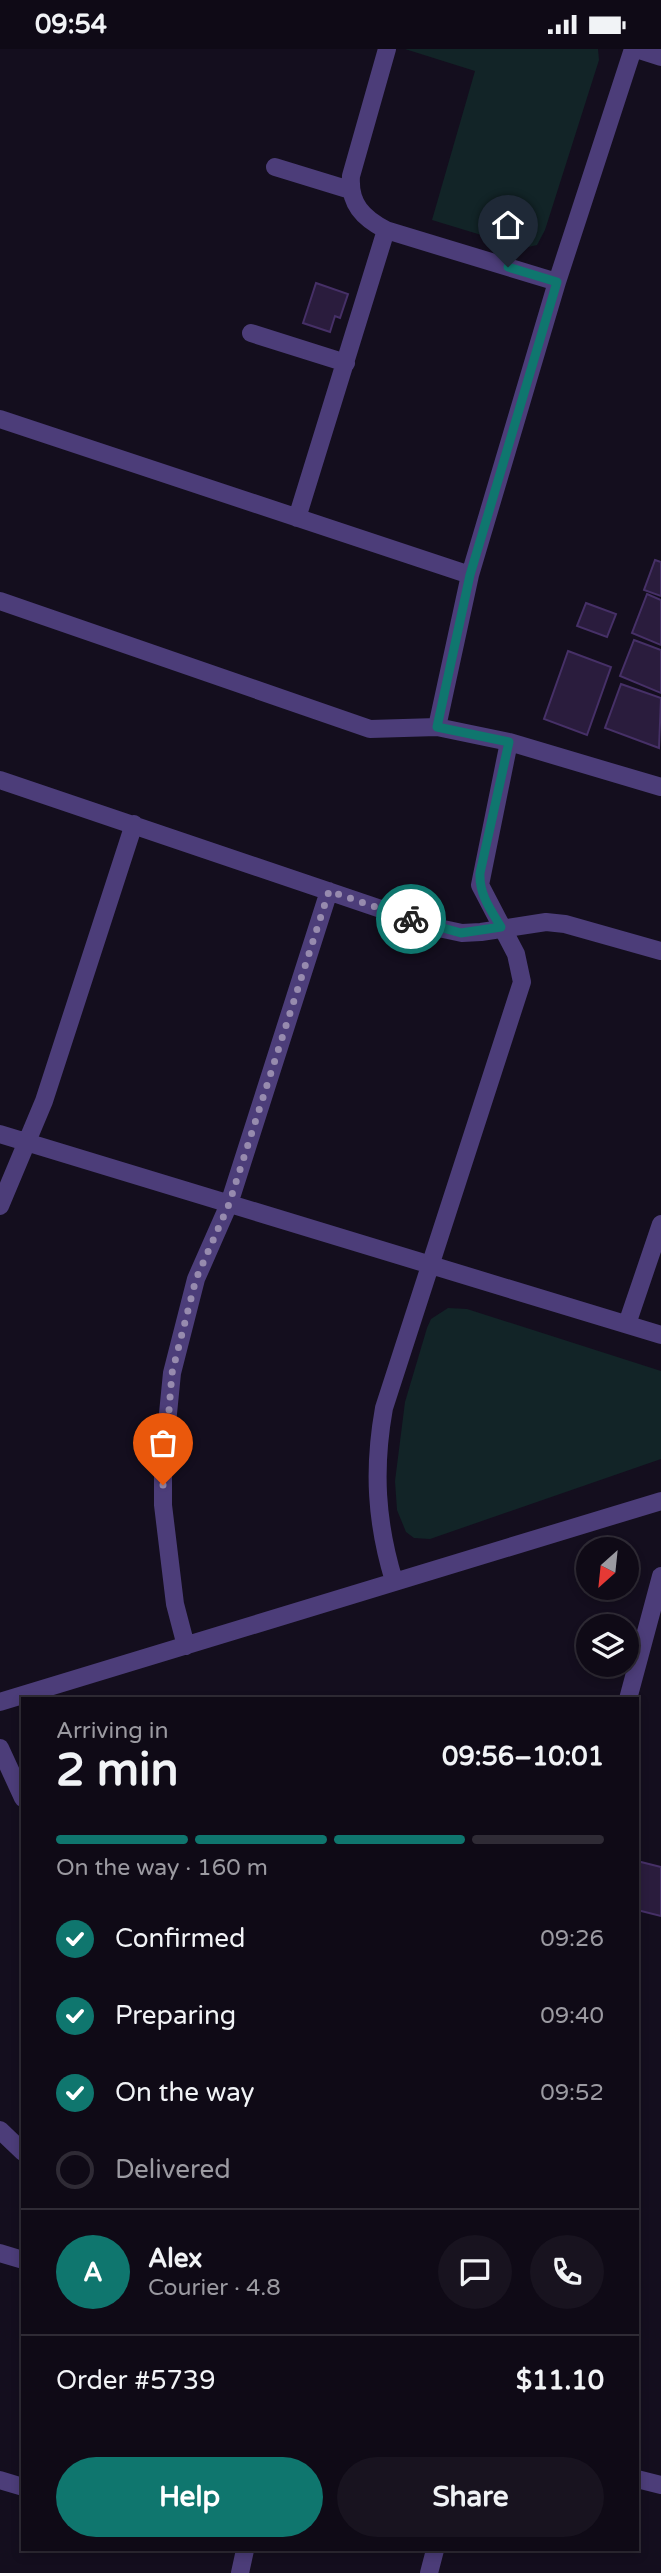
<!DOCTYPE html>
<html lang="en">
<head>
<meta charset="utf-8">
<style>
  body { margin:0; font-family:"Varela Round",sans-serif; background:#18131f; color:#f1f3f6; height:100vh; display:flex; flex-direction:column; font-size:26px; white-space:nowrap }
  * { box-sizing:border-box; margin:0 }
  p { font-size:23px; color:#9b9aa1 }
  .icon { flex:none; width:38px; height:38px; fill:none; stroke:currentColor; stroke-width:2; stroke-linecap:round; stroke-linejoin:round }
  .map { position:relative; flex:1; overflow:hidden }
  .details { position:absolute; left:21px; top:1648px; width:618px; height:854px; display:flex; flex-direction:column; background:#0f0a16; border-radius:0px; box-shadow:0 4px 10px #0003,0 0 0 2px #2f2b35 }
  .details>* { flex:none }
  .needle { width:46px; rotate:207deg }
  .tools { position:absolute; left:576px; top:1488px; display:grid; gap:14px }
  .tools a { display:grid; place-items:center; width:63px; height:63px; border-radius:50%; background:#0f0a16; box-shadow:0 4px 10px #0003,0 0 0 2px #2f2b35; font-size:35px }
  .pin { position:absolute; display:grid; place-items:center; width:60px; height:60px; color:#fff; margin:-72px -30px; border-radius:50% 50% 50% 0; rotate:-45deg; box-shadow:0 0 7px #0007 }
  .pin .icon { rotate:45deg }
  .courier { position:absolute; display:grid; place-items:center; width:70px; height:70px; margin:-35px; border:5px solid #0f766e; border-radius:50%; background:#fff; color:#222; box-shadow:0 2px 9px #0007 }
  .overview em { font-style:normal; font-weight:700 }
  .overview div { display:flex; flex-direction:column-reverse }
  .overview { display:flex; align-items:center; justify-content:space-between; height:119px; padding:0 35px }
  h1 { font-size:46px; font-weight:700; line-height:52px }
  .bar { display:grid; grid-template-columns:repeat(4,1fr); gap:10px 7px; align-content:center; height:84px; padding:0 35px }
  .bar i { height:9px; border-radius:5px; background:#2f2b35 }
  .bar .on { background:#0f766e }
  .bar p { grid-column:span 4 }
  .line { display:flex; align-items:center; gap:18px; padding:0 35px; border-top:2px solid #2f2b35 }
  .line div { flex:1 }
  .round { display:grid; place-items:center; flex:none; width:74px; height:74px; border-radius:37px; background:#18131f }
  ol { padding:0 35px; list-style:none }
  li { display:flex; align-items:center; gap:21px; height:77px }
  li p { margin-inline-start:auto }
  li .icon { padding:7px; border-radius:50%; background:#0f766e; color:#fff; stroke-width:4 }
  li:last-child { color:#9b9aa1 }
  li i { width:38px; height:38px; border:4px solid #2f2b35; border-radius:50% }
  .primary-button { display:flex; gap:14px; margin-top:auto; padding:14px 35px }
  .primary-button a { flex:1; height:80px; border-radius:42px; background:#0f766e; color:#fff; font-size:28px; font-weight:700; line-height:80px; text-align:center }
  .primary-button a+a { background:#18131f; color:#f1f3f6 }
  .status { display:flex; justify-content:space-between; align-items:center; height:49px; padding:0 35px; background:#0f0a16; direction:ltr }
  .status svg { height:19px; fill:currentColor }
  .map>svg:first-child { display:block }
</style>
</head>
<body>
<div class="status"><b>09:54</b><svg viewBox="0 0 49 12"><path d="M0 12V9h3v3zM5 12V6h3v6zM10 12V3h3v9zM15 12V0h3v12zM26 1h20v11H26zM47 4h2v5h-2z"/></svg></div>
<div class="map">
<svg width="661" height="2524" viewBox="0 0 661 2524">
  <rect width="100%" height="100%" fill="#140e1e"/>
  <!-- green -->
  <path fill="#122427" d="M598,0l1,11 -54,170 -8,15 -13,3 -92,-28 43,-149 -70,-22z
    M448,1259l19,1 194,62v88l-231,80 -16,-1 -8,-6 -9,-22 -2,-29 10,-79 22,-74 4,-9z"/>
  <!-- building -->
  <path fill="#2a1c3d" stroke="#463067" stroke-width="2" d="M316,234l32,11 -8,24 -5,-2 -5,16 -27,-9z
    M655,511l6,2v34l-17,-6z
    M647,545l14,6v45l-29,-12z
    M586,554l30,11 -9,23 -30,-11z
    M634,591l27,10v43l-41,-17z
    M568,602l43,16 -24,68 -43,-16z
    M621,635l40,14 -2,50 -54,-20z
    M637,1812l24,6v49l-24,-6z"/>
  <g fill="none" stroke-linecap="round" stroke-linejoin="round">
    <!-- minor -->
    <path stroke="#4c3d79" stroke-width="18" d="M387,0l-36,127c-2,28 12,42 35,54l171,52
      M633,0l-76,233 -87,293 -33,152 72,15 152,45
      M636,0l25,8
      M275,118l75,23
      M251,284l95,30
      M0,370l470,156
      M297,469l89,-288
      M0,552l370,128 67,-2
      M0,731l434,147 28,6 19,-1 65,-10 19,2 96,27
      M0,1085l661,201
      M0,1157l44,-105 90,-277
      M627,1275l34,-100
      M394,1532c-18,-59 -21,-112 -10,-173l138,-426 -6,-28 -36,-69 29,-143
      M186,1597l-11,-42 -12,-99v-41l9,-91 24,-94 33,-75 100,-313
      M628,1650l33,-123
      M0,1653l661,-201
      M0,1699l23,50
      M0,2081l23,22
      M0,2204l23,7
      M637,2430l24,6
      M0,2431l23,7
      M240,2524l5,-23
      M429,2524l6,-23"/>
  </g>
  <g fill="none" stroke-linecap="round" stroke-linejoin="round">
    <!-- done -->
    <path stroke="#978bae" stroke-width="7" stroke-dasharray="0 12.6" d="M163,1436l9,-112 24,-94 33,-75 100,-313 82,28"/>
    <!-- route -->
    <path stroke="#0f766e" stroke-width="9" d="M411,870l50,14 40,-6c-11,-18 -22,-33 -21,-54l29,-131 -72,-15 33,-152 87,-293 -49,-15"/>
  </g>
</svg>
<div class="tools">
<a><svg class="needle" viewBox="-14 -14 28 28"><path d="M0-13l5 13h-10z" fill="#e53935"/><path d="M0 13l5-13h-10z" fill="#9b9aa1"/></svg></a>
<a><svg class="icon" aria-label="layers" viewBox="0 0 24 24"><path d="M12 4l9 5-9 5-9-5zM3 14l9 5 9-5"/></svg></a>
</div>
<div class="pin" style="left:163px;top:1436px;background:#ea580c"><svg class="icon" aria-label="bag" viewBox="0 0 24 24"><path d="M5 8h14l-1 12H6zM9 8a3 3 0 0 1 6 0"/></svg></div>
<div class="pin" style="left:508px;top:218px;background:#1f2937"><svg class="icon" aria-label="home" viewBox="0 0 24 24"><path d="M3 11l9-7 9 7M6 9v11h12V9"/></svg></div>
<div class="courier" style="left:411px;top:870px"><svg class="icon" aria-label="bike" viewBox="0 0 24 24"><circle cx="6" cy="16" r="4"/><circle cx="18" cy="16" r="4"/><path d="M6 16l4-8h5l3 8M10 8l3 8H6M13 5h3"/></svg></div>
<section class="details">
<div class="overview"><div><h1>2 min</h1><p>Arriving in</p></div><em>09:56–10:01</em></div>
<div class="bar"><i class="on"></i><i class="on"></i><i class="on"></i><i></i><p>On the way · 160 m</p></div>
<ol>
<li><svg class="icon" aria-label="check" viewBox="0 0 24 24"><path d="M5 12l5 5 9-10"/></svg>Confirmed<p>09:26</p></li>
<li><svg class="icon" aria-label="check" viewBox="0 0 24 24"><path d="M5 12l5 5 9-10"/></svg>Preparing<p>09:40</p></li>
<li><svg class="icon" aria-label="check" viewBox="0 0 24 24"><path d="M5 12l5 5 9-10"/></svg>On the way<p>09:52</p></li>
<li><i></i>Delivered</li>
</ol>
<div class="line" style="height:126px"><b class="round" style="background:#0f766e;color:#fff">A</b><div><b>Alex</b><p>Courier · 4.8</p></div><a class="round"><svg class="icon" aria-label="chat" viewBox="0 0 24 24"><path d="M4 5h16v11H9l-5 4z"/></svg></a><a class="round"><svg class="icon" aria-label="phone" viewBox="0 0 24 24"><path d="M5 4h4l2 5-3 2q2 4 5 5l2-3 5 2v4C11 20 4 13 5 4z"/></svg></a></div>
<div class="line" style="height:91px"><div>Order #5739</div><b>$11.10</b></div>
<div class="primary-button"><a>Help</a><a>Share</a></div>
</section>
</div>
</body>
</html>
